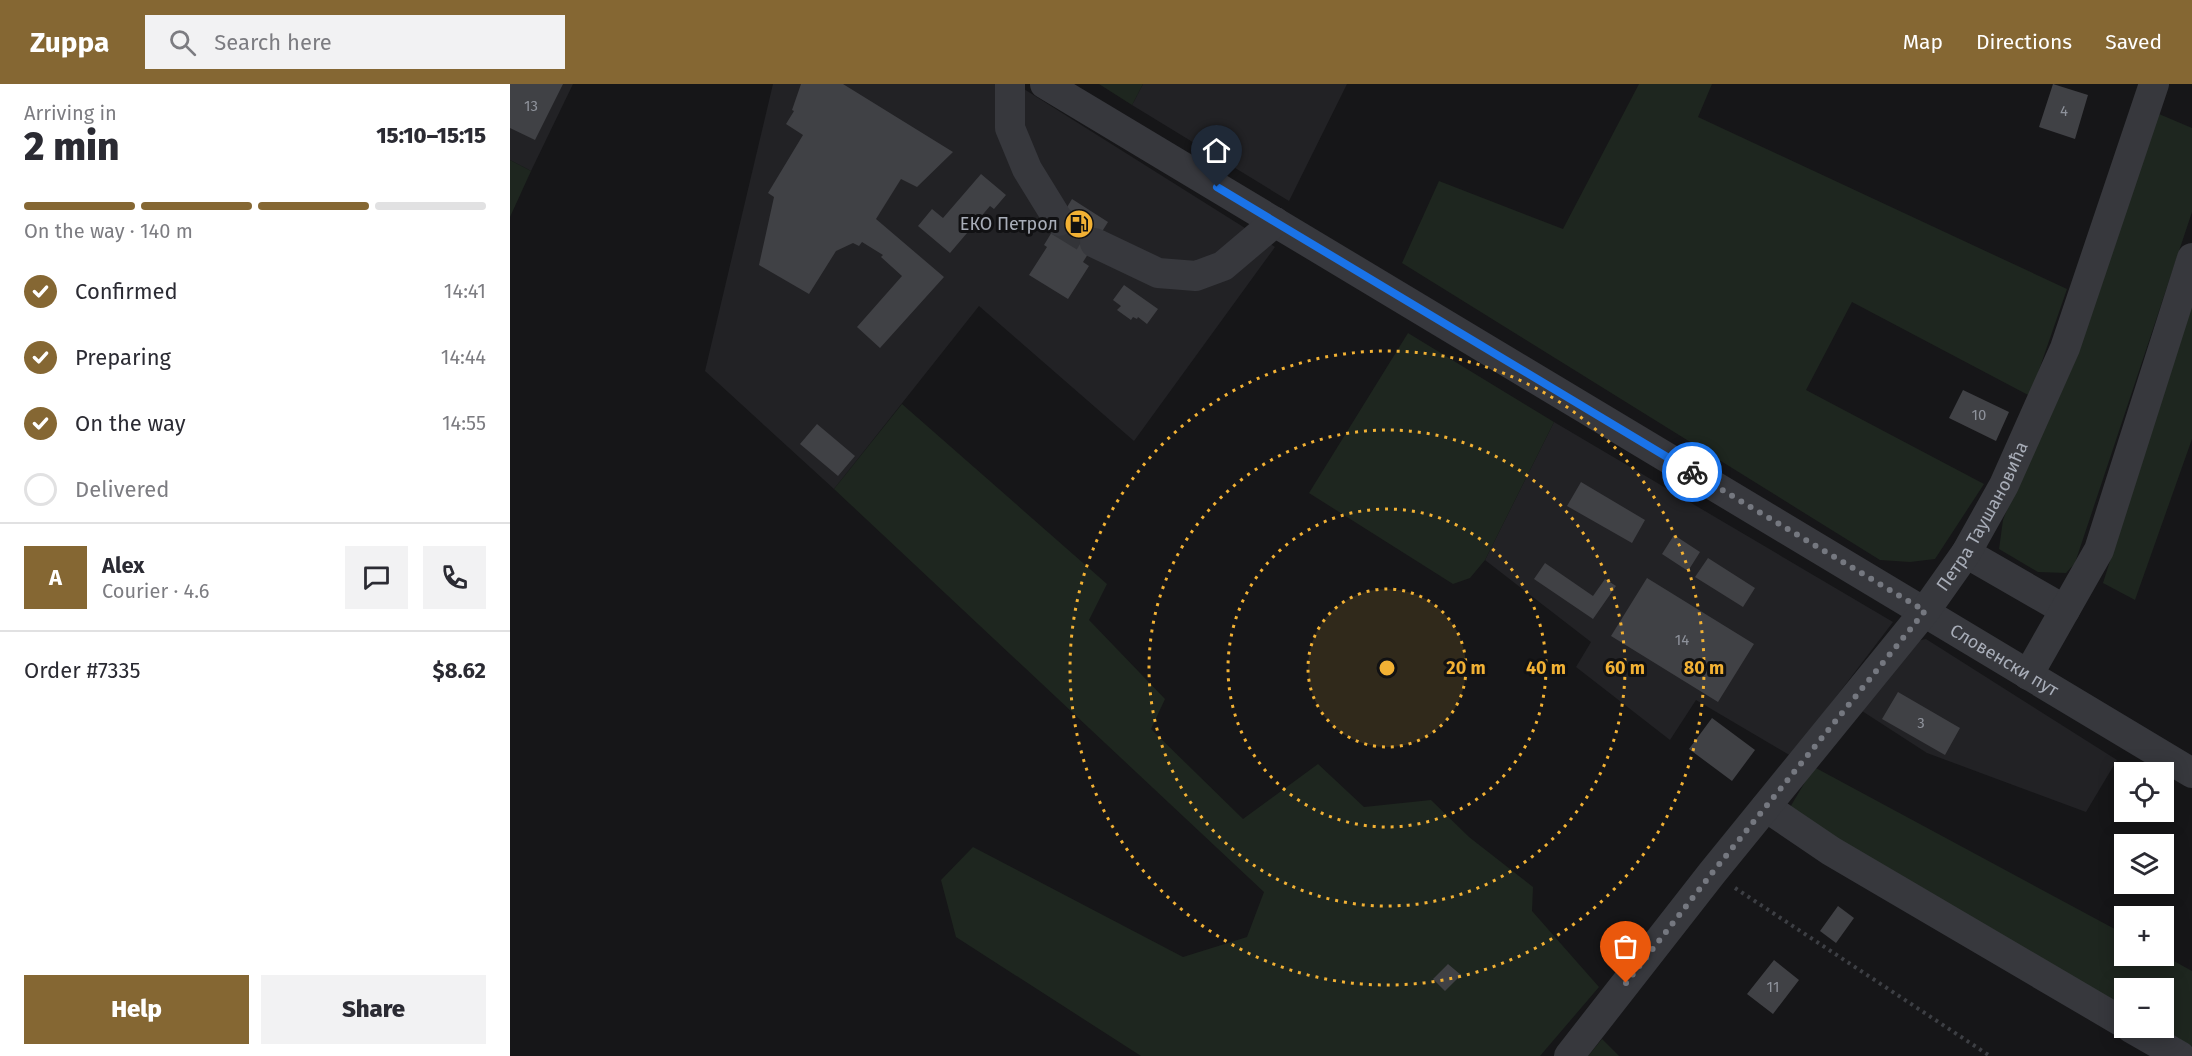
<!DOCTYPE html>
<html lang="en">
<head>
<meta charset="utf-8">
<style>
  body { margin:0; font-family:"Fira Sans",sans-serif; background:#f2f2f3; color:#2b2b33; height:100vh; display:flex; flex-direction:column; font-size:22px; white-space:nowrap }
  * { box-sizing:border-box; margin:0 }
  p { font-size:20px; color:#7c7c81 }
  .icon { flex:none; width:33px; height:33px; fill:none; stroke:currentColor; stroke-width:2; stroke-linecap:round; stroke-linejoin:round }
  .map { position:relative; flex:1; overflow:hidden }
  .drawer { display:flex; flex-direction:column; background:#fff; width:510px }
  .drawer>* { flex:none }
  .controls { position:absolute; left:1604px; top:678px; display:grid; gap:12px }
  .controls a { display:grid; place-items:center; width:60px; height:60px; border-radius:0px; background:#fff; box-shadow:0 3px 15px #0003; font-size:30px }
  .pin { position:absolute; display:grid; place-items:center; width:51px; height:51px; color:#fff; margin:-62px -26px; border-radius:50% 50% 50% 0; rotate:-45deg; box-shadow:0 0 6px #0007 }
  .pin .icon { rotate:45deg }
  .courier { position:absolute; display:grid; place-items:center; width:60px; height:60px; margin:-30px; border:4px solid #1a73e8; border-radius:50%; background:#fff; color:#222; box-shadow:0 2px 8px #0007 }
  .headline em { font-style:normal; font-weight:800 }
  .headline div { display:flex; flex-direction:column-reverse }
  .headline { display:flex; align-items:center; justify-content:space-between; height:102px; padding:0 24px }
  h1 { font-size:39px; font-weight:800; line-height:45px }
  .bar { display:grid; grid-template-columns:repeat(4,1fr); gap:9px 6px; align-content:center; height:72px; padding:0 24px }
  .bar i { height:8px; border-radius:4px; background:#e1e1e2 }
  .bar .on { background:#856733 }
  .bar p { grid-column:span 4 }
  .line { display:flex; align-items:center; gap:15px; padding:0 24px; border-top:2px solid #e1e1e2 }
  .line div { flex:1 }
  .round { display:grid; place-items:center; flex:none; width:63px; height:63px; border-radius:0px; background:#f2f2f3 }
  ol { padding:0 24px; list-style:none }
  li { display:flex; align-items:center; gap:18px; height:66px }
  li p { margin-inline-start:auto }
  li .icon { padding:6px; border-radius:50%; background:#856733; color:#fff; stroke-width:4 }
  li:last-child { color:#7c7c81 }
  li i { width:33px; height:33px; border:3px solid #e1e1e2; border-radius:50% }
  .primary-button { display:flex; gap:12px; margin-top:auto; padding:12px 24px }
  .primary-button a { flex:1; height:69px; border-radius:0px; background:#856733; color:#fff; font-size:24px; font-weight:800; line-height:69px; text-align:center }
  .primary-button a+a { background:#f2f2f3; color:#2b2b33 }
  header { display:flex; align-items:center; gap:36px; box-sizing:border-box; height:84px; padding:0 30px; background:#856733; color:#fff }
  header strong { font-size:28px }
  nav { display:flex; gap:33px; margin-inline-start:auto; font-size:21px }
  .search { width:420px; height:54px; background:#f2f2f3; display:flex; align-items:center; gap:15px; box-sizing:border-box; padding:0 21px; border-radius:0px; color:#7c7c81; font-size:22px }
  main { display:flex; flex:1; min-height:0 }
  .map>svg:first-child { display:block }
</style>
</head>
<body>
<header>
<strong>Zuppa</strong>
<div class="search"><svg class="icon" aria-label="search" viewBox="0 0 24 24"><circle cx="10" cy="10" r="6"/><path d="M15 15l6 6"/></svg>Search here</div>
<nav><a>Map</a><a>Directions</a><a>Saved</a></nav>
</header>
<main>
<section class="drawer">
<div class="headline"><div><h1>2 min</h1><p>Arriving in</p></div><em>15:10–15:15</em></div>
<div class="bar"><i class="on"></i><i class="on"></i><i class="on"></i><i></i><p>On the way · 140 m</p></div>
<ol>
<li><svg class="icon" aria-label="check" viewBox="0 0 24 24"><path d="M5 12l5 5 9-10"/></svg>Confirmed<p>14:41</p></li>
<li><svg class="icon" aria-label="check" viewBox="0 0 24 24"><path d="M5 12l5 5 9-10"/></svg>Preparing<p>14:44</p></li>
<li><svg class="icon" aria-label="check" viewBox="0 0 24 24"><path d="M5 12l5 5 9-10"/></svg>On the way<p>14:55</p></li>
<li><i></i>Delivered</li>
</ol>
<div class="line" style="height:108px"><b class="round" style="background:#856733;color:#fff">A</b><div><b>Alex</b><p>Courier · 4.6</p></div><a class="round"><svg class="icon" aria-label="chat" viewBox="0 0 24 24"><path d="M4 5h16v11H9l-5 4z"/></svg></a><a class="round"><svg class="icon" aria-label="phone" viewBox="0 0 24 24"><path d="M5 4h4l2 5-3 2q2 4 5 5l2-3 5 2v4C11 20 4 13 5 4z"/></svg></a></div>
<div class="line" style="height:78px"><div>Order #7335</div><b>$8.62</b></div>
<div class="primary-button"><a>Help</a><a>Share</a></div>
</section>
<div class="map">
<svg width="1682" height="972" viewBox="0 0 1682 972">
  <rect width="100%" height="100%" fill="#161618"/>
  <!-- built -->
  <path fill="#222225" d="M0,0h63l-42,87 -21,-11z
    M263,0h243l259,163 -141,194 -155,-135 -145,183 -129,-118z
    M633,0h204l-58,117 -157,-96z
    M1044,338l339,200 -102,134 -95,-56 -26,40 -94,-73 15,-25 -106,-82z
    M1416,555l191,121 -31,52 -159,-59 -68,-44 58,-68z"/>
  <!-- green -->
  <path fill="#1e261f" d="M589,0h44l-11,21z
    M1129,0h73l-14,33 369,172 -37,107 -178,-94 -46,88 178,94 -49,75 -25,3 -30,-2 -478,-297 37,-82 124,48z
    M1649,30l33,14v84l-117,351 -9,10 -28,-1 -39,-23 4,-29z
    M0,76l21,11 -21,46z
    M1682,219v136l-57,161 -32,-17z
    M898,249l146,89 -69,138 -15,18 -17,6 -144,-91z
    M392,320l205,180 -18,36 76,79 -14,30 92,90 75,-55 46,43 67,-7 38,37 64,50 -1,24 67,76 -59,69h-399l-185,-119 -15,-57 32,-33 210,110 64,-20 17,-45 -430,-403z
    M1304,683l310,167v22l39,-1 29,16v81l-40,-24h11v-40h-39v23l-335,-202z
    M1092,955l17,17h-31z"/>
  <!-- building -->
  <path fill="#404145" d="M0,0h53l-28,56 -25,-12z
    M291,0h42l110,68 -36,35 -16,-8 -25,40 68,58 -64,71 -23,-21 45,-51 -21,-19 2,-2 -21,-13 -3,4 -6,-3 -17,8 -27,43 -50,-29 15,-68 -6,-4 35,-58 -17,-11 8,-13 -2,-1z
    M1543,0l35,11 -13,44 -36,-12z
    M471,90l25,21 -12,14 -4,-3 -40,47 -32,-27 14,-17 11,9z
    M562,115l36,23 -25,40 6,4 -21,33 -39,-24 18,-28 -3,-2z
    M614,201l34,24 -11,15 -9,-7 -1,2 -4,-2 -2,3 -14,-10 4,-4 -8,-6z
    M1453,306l46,22 -13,29 -47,-23z
    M307,340l38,32 -17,20 -38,-32z
    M1071,398l64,38 -13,23 -65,-37z
    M1164,451l26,17 -12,19 -26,-17z
    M1198,474l47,30 -12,19 -48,-30z
    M1035,479l48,33 12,-17 11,7 -23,33 -59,-40z
    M1137,494l107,66 -36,58 -107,-66z
    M1388,608l62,36 -15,27 -63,-36z
    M1202,634l43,32 -23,31 -43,-32z
    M1328,822l16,12 -18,25 -16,-12z
    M1264,876l25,20 -26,34 -26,-20z
    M938,880l13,11 -16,16 -12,-12z"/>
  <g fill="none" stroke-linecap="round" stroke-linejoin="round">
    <!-- minor-tunnel -->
    <path stroke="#333438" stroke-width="30" stroke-dasharray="30 15" stroke-linecap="butt" d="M549,137l36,22"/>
    <!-- path -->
    <path stroke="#3d3f44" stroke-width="4" stroke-dasharray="3 4.5" stroke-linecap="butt" d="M1225,804l255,168"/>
    <!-- minor -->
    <g stroke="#37383d" stroke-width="30">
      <path d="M500,0v44l17,41 32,52"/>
      <path id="s1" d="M535,0l1147,689"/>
      <path d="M585,159l63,30 38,3 27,-10 52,-44"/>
      <path d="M1456,469l99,57"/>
      <path d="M1518,591l71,-125 93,-292"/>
      <path d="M1256,723l65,44 293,172"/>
      <path d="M1621,944l49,28"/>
      <path id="s2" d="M1059,972l143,-183 213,-262 41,-58 38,-68 61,-137 89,-264"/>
    </g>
  </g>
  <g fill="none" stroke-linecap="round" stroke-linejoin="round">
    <!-- done -->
    <path stroke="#757880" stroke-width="6" stroke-dasharray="0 10.8" d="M1116,899l86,-110 213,-262 -233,-139"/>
    <!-- route -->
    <path stroke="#1a73e8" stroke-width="8" d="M707,103l475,285"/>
  </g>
  <!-- distance rings -->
  <circle cx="877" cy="584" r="79" fill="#f2b134" fill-opacity=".12"/>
  <g fill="none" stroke="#f2b134" stroke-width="3" stroke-dasharray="3 6">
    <circle cx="877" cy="584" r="79"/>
    <circle cx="877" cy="584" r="159"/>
    <circle cx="877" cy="584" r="238"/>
    <circle cx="877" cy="584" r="317"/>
  </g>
  <!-- icons -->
  <defs>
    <g id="fuel-disc" transform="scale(1.5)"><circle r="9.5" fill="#f2b134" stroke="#111113"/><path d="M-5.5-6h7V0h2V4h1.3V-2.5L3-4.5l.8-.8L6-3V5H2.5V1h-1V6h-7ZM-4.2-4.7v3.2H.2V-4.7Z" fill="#111"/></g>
  </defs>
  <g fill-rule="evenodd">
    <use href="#fuel-disc" x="569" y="140"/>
  </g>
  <g text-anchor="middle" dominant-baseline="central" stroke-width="6" stroke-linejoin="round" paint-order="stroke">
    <!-- number labels -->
    <g font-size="15" fill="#8e929b">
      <text x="21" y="22">13</text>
      <text x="1554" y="27">4</text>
      <text x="1469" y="331">10</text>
      <text x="1172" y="556">14</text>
      <text x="1411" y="639">3</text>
      <text x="1263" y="903">11</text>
    </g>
    <!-- poi labels -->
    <g font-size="18" fill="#a8adb8" stroke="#111113" text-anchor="end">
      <text x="548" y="140">ЕКО Петрол</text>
    </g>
    <!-- street labels -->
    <g font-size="18" fill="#a8adb8" stroke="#111113">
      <text stroke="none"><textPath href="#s2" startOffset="681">Петра Таушановића</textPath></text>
      <text stroke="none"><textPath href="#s1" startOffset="1119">Словенски пут</textPath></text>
    </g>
  </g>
  <circle cx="877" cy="584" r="9" fill="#f2b134" stroke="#111113" stroke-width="3"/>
  <g font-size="18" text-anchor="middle" font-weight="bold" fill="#f2b134" stroke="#111113" stroke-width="6" stroke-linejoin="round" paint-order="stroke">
    <text x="956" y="590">20 m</text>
    <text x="1036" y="590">40 m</text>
    <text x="1115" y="590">60 m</text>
    <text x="1194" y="590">80 m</text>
  </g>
</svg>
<div class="controls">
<a><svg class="icon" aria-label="locate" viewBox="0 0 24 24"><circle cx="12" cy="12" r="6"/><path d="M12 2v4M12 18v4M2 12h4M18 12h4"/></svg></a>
<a><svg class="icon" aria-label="layers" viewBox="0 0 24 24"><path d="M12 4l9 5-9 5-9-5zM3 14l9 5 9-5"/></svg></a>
<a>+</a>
<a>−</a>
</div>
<div class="pin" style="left:1116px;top:899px;background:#ea580c"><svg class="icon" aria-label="bag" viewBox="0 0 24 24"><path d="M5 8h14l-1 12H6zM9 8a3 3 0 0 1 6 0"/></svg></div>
<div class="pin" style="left:707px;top:103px;background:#1f2937"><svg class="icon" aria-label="home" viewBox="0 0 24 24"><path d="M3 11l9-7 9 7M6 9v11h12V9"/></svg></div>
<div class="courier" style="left:1182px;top:388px"><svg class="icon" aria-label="bike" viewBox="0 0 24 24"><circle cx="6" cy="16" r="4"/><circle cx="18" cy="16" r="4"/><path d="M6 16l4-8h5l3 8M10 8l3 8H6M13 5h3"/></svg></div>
</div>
</main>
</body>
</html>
